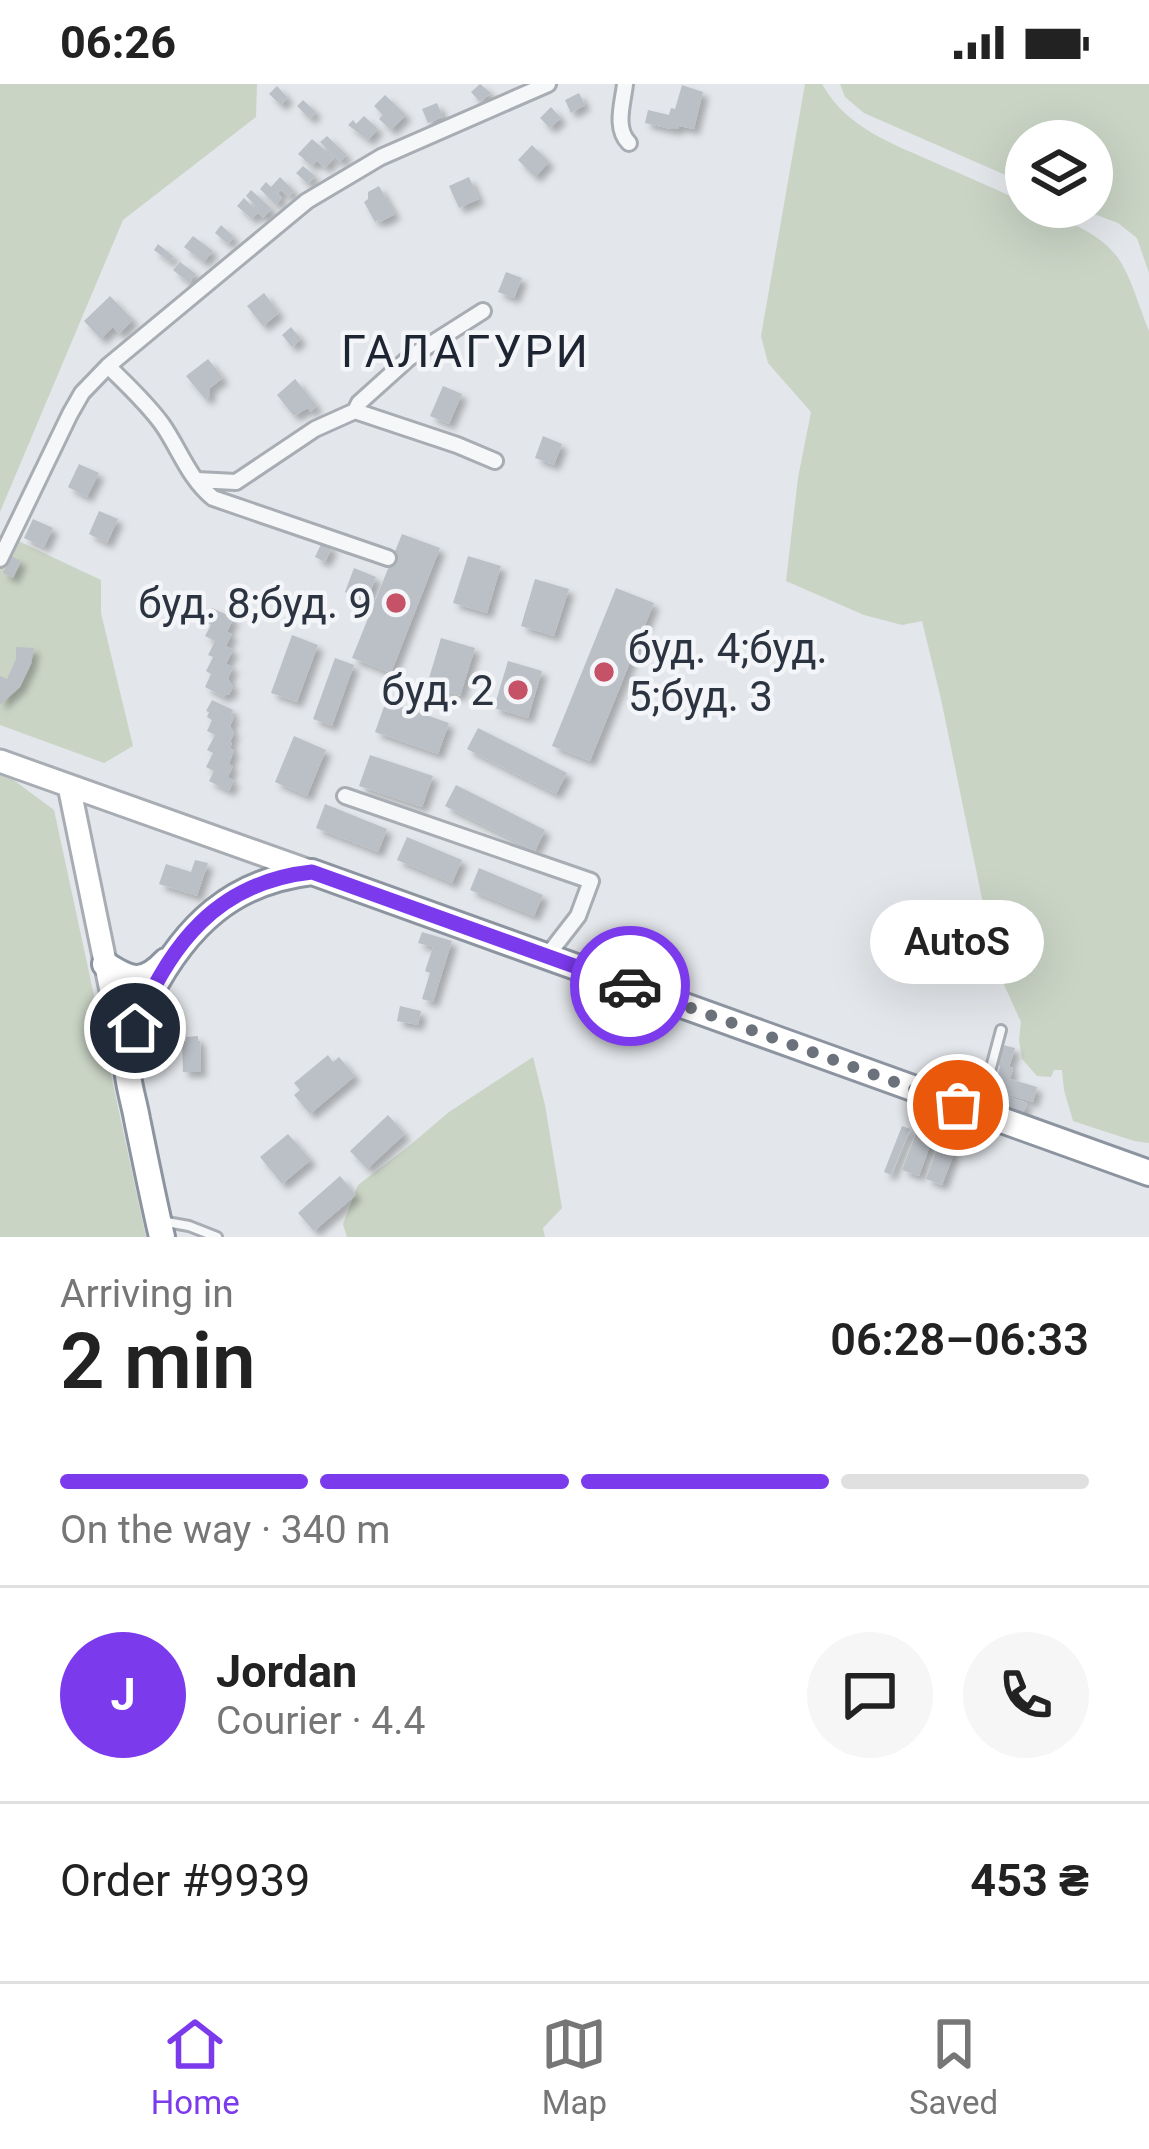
<!DOCTYPE html>
<html lang="en">
<head>
<meta charset="utf-8">
<style>
  body { margin:0; font-family:Roboto,sans-serif; background:#f6f6f6; color:#222; height:100vh; display:flex; flex-direction:column; font-size:45px; white-space:nowrap }
  * { box-sizing:border-box; margin:0 }
  p { font-size:39px; color:#767676 }
  .icon { flex:none; width:66px; height:66px; fill:none; stroke:currentColor; stroke-width:2; stroke-linecap:round; stroke-linejoin:round }
  .map { position:relative; height:1153px; overflow:hidden }
  .drawer { display:flex; flex-direction:column; background:#fff; flex:1 }
  .drawer>* { flex:none }
  .controls { position:absolute; left:1005px; top:36px; display:grid; gap:24px }
  .controls a { display:grid; place-items:center; width:108px; height:108px; border-radius:50%; background:#fff; box-shadow:0 12px 48px #0002; font-size:60px }
  .pin { position:absolute; display:grid; place-items:center; width:102px; height:102px; color:#fff; margin:-51px; border:6px solid #fff; border-radius:50%; box-shadow:0 3px 12px #0007 }
  .courier { position:absolute; display:grid; place-items:center; width:120px; height:120px; margin:-60px; border:9px solid #7c3aed; border-radius:50%; background:#fff; color:#222; box-shadow:0 3px 15px #0007 }
  .bubble { position:absolute; height:84px; border-radius:42px; background:#fff; box-shadow:0 12px 48px #0002; font-size:39px; font-weight:600; line-height:84px; text-align:center }
  .overview em { font-style:normal; font-weight:600 }
  .overview div { display:flex; flex-direction:column-reverse }
  .overview { display:flex; align-items:center; justify-content:space-between; height:204px; padding:0 60px }
  h1 { font-size:78px; font-weight:600; line-height:90px }
  .bar { display:grid; grid-template-columns:repeat(4,1fr); gap:18px 12px; align-content:center; height:144px; padding:0 60px }
  .bar i { height:15px; border-radius:9px; background:#e0e0e0 }
  .bar .on { background:#7c3aed }
  .bar p { grid-column:span 4 }
  .line { display:flex; align-items:center; gap:30px; padding:0 60px; border-top:3px solid #e0e0e0 }
  .line div { flex:1 }
  .round { display:grid; place-items:center; flex:none; width:126px; height:126px; border-radius:63px; background:#f6f6f6 }
  .status { display:flex; justify-content:space-between; align-items:center; height:84px; padding:0 60px; background:#fff; direction:ltr }
  .status svg { height:33px; fill:currentColor }
  .menu { display:flex; justify-content:space-around; align-items:center; height:168px; border-top:3px solid #e0e0e0; background:#fff; font-size:33px; color:#767676 }
  .menu a { display:grid; justify-items:center; gap:6px }
  .menu .on { color:#7c3aed }
  .map>svg:first-child { display:block }
</style>
</head>
<body>
<div class="status"><b>06:26</b><svg viewBox="0 0 49 12"><path d="M0 12V9h3v3zM5 12V6h3v6zM10 12V3h3v9zM15 12V0h3v12zM26 1h20v11H26zM47 4h2v5h-2z"/></svg></div>
<div class="map">
<svg width="1149" height="1153" viewBox="0 0 1149 1153">
  <defs>
    <filter id="shadow"><feDropShadow dx="5.5" dy="5.5" stdDeviation="3" flood-color="#0004"/></filter>
  </defs>
  <rect width="100%" height="100%" fill="#e3e6ea"/>
  <!-- green -->
  <path fill="#c9d4c5" d="M0,0h257l-1,33 -133,103 -123,292z
    M805,0h17c25,45 72,60 116,80 30,13 59,26 88,39v4h8c32,14 72,27 89,59 11,20 17,44 26,65v812l-15,-2 -61,-20 -9,-31 -2,-20h-8l-3,7 -14,-1 -15,-17 -3,-19 2,-18 -25,-55 -55,-268 -19,-78 -20,4 -38,-10 -78,-34 12,-103 13,-66 -43,-49 -7,-27z
    M840,0h309v189l-12,-35 -19,-15 -43,-16h17v-66h-66v43l-162,-71 -19,-16z
    M14,455l87,41v33l32,133 -29,17 -104,-38v-155z
    M0,686l54,40 92,427h-146z
    M533,973l12,48 17,103 -19,20 2,9h-198l-4,-13 15,-39 51,-39 40,-34z"/>
  <!-- building -->
  <path fill="#bbc0c7" filter="url(#shadow)" d="M480,0l11,9 -11,9 -9,-10z
    M682,1l21,7 -9,37 -15,-3 -1,3h-7l-26,-6 3,-13 21,5 2,-7 4,1z
    M277,2l11,12 -7,7 -12,-11z
    M579,9l6,12 -14,8 -6,-13z
    M385,11l21,20 -15,15 -12,-11 4,-4 -9,-9z
    M303,16l13,12 -6,7 -13,-13z
    M437,19l6,14 -15,6 -6,-14z
    M551,23l10,11 -11,10 -10,-10z
    M364,32l14,13 -10,11 -20,-15 5,-5 3,4z
    M327,52l20,19 -7,7 -20,-20z
    M312,55l22,19 -9,10 -8,-7 -5,5 -14,-12z
    M532,61l17,17 -14,15 -17,-17z
    M303,82l12,10 -7,8 -12,-11z
    M280,93l14,14 -5,6 -8,-7 -3,3 4,5 -6,7 -16,-16 6,-7 5,5z
    M469,93l10,22 -20,9 -10,-22z
    M379,102l16,28 -15,8 -1,-3 -4,3 -11,-20 4,-3v-7z
    M251,106l21,19 -9,9 -5,-5 -6,6 -15,-13 7,-8 9,9 2,-2 -9,-9z
    M221,141l13,12 -6,7 -13,-11z
    M193,152l20,15 -9,11 -20,-15z
    M158,160l16,13 -4,5 -16,-12z
    M180,178l16,12 -7,9 -16,-13z
    M506,188l16,6 -8,20 -16,-6z
    M264,209l15,20 -16,13 -16,-20z
    M110,212l23,24 -14,14 -6,-7 -12,12 -17,-18z
    M291,243l10,12 -9,8 -10,-12z
    M208,275l15,19 -13,10v8l-4,4 -20,-24z
    M295,295l22,27 -6,6 -3,-4 -14,8 -17,-21z
    M443,302l19,8 -13,30 -19,-8z
    M543,352l19,8 -8,21 -19,-7z
    M79,380l20,9 -12,24 -19,-10z
    M99,427l19,8 -11,24 -18,-9z
    M33,435l20,9 -9,19 -20,-9z
    M402,450l38,14 -49,125 -39,-15z
    M322,458l10,5 -7,15 -10,-5z
    M11,472l10,5 -8,17 -10,-5z
    M468,472l33,10 -14,47 -34,-10z
    M354,484l22,9 -9,24 -22,-9z
    M535,495l34,10 -15,47 -33,-10z
    M616,504l38,15 -64,158 -38,-15z
    M212,524l22,10 -7,14 5,2 -6,12 7,4 -7,14 7,3 -5,12 5,8 -4,8 -3,-1 -2,3 -19,-10 6,-13 -5,-3 7,-14 -5,-2 7,-14 -10,-5 6,-11 -6,-3z
    M292,551l26,10 -21,57 -26,-9z
    M441,554l34,10 -15,48 -33,-11z
    M16,563l18,1 -3,16 -11,23 -20,18v-29l7,3 9,-20z
    M335,574l19,7 -22,61 -19,-7z
    M508,577l34,10 -14,47 -34,-10z
    M212,616l21,10 -2,5 3,2 -4,9 4,7 -4,9 2,1 -2,5 4,2 -5,14 4,2 -4,9v3l5,3 -5,10 -20,-10 5,-10 -8,-4 7,-14 -6,-3 8,-15 -8,-4 5,-11 -5,-3 2,-5 -3,-1z
    M386,617l63,22 -11,31 -63,-22z
    M478,644l89,45 -11,21 -89,-45z
    M294,652l32,14 -19,46 -32,-14z
    M370,671l63,21 -11,31 -63,-21z
    M456,701l89,45 -10,21 -90,-45z
    M325,720l62,25 -9,23 -62,-24z
    M407,753l55,23 -10,23 -55,-23z
    M195,776l13,3 -11,33 -38,-12 7,-20 25,8z
    M479,784l64,27 -9,21 -64,-26z
    M422,848l30,9 -19,61 -11,-3 8,-26 -5,-2 8,-24 -15,-4z
    M400,922l21,5 -3,14 -21,-4z
    M198,952v5h2l1,31h-18l-1,-31h4v-4z
    M1003,961l12,3 -6,19 4,1 -3,11 27,8 -4,15 -34,-10 4,-13 -6,-2 3,-11 -3,-1z
    M328,971l5,7 6,-5 16,19 -45,38 -16,-19 6,-5 -6,-7z
    M1004,1011l23,8 -5,13 -23,-7z
    M388,1031l17,19 -38,35 -17,-18z
    M902,1042l8,3 -19,46 -7,-3z
    M917,1047l16,6 -14,39 -17,-6z
    M288,1050l23,26 -29,24 -22,-27z
    M940,1056l8,3 5,13 -11,29 -16,-6z
    M340,1092l16,19 -42,36 -16,-18z"/>
  <g fill="none" stroke-linecap="round" stroke-linejoin="round">
    <!-- service casing -->
    <g stroke="#a8adb4" stroke-width="14">
      <path id="service" d="M980,1025l21,-79
        M161,1137l28,5 28,11"/>
    </g>
    <!-- minor casing -->
    <g stroke="#a8adb4" stroke-width="20">
      <path id="minor" d="M625,0c-2,19 -11,44 4,59
        M108,282c19,19 38,36 54,58 17,24 27,55 51,74l175,60
        M355,327l102,34 38,16
        M197,396l39,2 79,-53 40,-18 4,-8 50,-45 74,-47
        M0,475l70,-145 12,-21 26,-27 199,-165 74,-44 167,-73
        M345,712l246,85 -13,35 -31,40"/>
    </g>
    <!-- secondary casing -->
    <g stroke="#a8adb4" stroke-width="27">
      <path id="secondary" d="M0,677l312,111
        M69,702l56,273"/>
    </g>
    <!-- trunk casing -->
    <g stroke="#8c94a0" stroke-width="30">
      <path id="trunk" d="M105,880c26,17 38,21 61,-3
        M162,1153c-9,-39 -17,-79 -25,-118 -3,-18 -10,-37 -10,-55 -1,-24 12,-49 23,-70 36,-68 82,-113 162,-122l837,301"/>
    </g>
    <!-- service -->
    <use href="#service" stroke="#f6f7f9" stroke-width="8"/>
    <!-- minor -->
    <use href="#minor" stroke="#f6f7f9" stroke-width="14"/>
    <!-- secondary -->
    <use href="#secondary" stroke="#fff" stroke-width="21"/>
    <!-- trunk -->
    <use href="#trunk" stroke="#fff" stroke-width="24"/>
  </g>
  <g fill="none" stroke-linecap="round" stroke-linejoin="round">
    <!-- done -->
    <path stroke="#6c727c" stroke-width="12" stroke-dasharray="0 21.6" d="M630,902l328,119"/>
    <!-- route -->
    <path stroke="#7c3aed" stroke-width="15" d="M135,944c34,-83 82,-146 177,-156l318,114"/>
  </g>
  <!-- markers -->
  <g fill="#c55266" stroke="#f3f5f8" stroke-width="4.5">
    <circle cx="396" cy="519" r="12"/>
    <circle cx="604" cy="588" r="12"/>
    <circle cx="518" cy="606" r="12"/>
  </g>
  <g text-anchor="middle" dominant-baseline="central" stroke-width="9" stroke-linejoin="round" paint-order="stroke">
    <!-- poi labels -->
    <g font-size="42" fill="#2c3441" stroke="#f3f5f8" text-anchor="end">
      <text x="372" y="519">буд. 8;буд. 9</text>
      <text x="628" y="564" text-anchor="start">буд. 4;буд.<tspan x="628" dy="48">5;буд. 3</tspan></text>
      <text x="494" y="606">буд. 2</text>
    </g>
    <!-- neighbourhood labels -->
    <g font-size="45" letter-spacing="3" fill="#1e2532" stroke="#f3f5f8">
      <text x="466" y="267">ГАЛАГУРИ</text>
    </g>
  </g>
</svg>
<div class="controls">
<a><svg class="icon" aria-label="layers" viewBox="0 0 24 24"><path d="M12 4l9 5-9 5-9-5zM3 14l9 5 9-5"/></svg></a>
</div>
<div class="pin" style="left:958px;top:1021px;background:#ea580c"><svg class="icon" aria-label="bag" viewBox="0 0 24 24"><path d="M5 8h14l-1 12H6zM9 8a3 3 0 0 1 6 0"/></svg></div>
<div class="pin" style="left:135px;top:944px;background:#1f2937"><svg class="icon" aria-label="home" viewBox="0 0 24 24"><path d="M3 11l9-7 9 7M6 9v11h12V9"/></svg></div>
<div class="courier" style="left:630px;top:902px"><svg class="icon" aria-label="car" viewBox="0 0 24 24"><path d="M5 17H2v-5l4-1 3-4h7l3 4 3 1v5h-3M9 17h6M6 11h13"/><circle cx="7" cy="17" r="2"/><circle cx="17" cy="17" r="2"/></svg></div>
<div class="bubble" style="left:870px;top:816px;width:174px">AutoS</div>
</div>
<section class="drawer">
<div class="overview"><div><h1>2 min</h1><p>Arriving in</p></div><em>06:28–06:33</em></div>
<div class="bar"><i class="on"></i><i class="on"></i><i class="on"></i><i></i><p>On the way · 340 m</p></div>
<div class="line" style="height:216px"><b class="round" style="background:#7c3aed;color:#fff">J</b><div><b>Jordan</b><p>Courier · 4.4</p></div><a class="round"><svg class="icon" aria-label="chat" viewBox="0 0 24 24"><path d="M4 5h16v11H9l-5 4z"/></svg></a><a class="round"><svg class="icon" aria-label="phone" viewBox="0 0 24 24"><path d="M5 4h4l2 5-3 2q2 4 5 5l2-3 5 2v4C11 20 4 13 5 4z"/></svg></a></div>
<div class="line" style="height:156px"><div>Order #9939</div><b>453 ₴</b></div>
</section>
<nav class="menu">
<a class="on"><svg class="icon" aria-label="home" viewBox="0 0 24 24"><path d="M3 11l9-7 9 7M6 9v11h12V9"/></svg>Home</a>
<a><svg class="icon" aria-label="map" viewBox="0 0 24 24"><path d="M3 6l6-2 6 2 6-2v14l-6 2-6-2-6 2zM9 4v14M15 6v14"/></svg>Map</a>
<a><svg class="icon" aria-label="saved" viewBox="0 0 24 24"><path d="M7 4h10v16l-5-4-5 4z"/></svg>Saved</a>
</nav>
</body>
</html>
